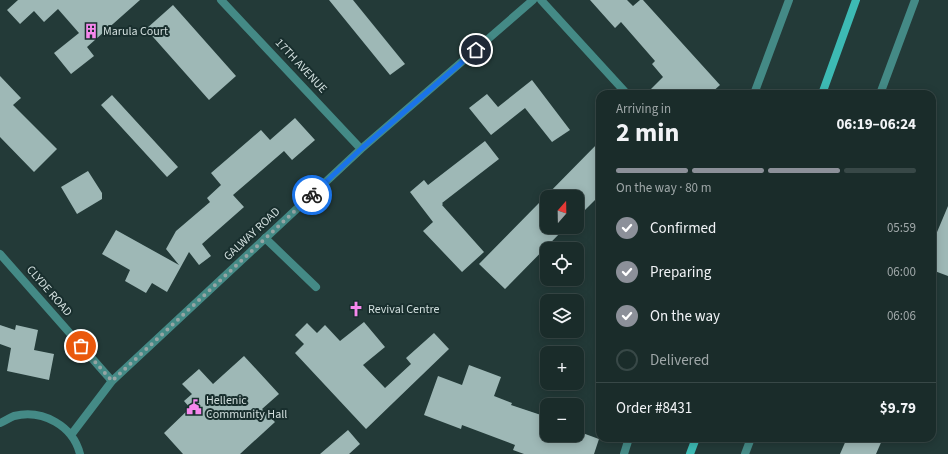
<!DOCTYPE html>
<html lang="en">
<head>
<meta charset="utf-8">
<style>
  body { margin:0; font-family:"Source Sans 3",sans-serif; background:#233432; color:#f1f3f6; height:100vh; display:flex; flex-direction:column; font-size:15px; white-space:nowrap }
  * { box-sizing:border-box; margin:0 }
  p { font-size:13px; color:#9fa7a8 }
  .icon { flex:none; width:22px; height:22px; fill:none; stroke:currentColor; stroke-width:2; stroke-linecap:round; stroke-linejoin:round }
  .map { position:relative; flex:1; overflow:hidden }
  .panel { position:absolute; left:596px; top:90px; width:340px; height:352px; display:flex; flex-direction:column; background:#1a2c2a; border-radius:12px; box-shadow:0 2px 10px #0003,0 0 0 1px #384847 }
  .panel>* { flex:none }
  .needle { width:26px; rotate:20deg }
  .controls { position:absolute; left:540px; top:190px; display:grid; gap:8px }
  .controls a { display:grid; place-items:center; width:44px; height:44px; border-radius:8px; background:#1a2c2a; box-shadow:0 2px 10px #0003,0 0 0 1px #384847; font-size:20px }
  .pin { position:absolute; display:grid; place-items:center; width:34px; height:34px; color:#fff; margin:-17px; border:2px solid #fff; border-radius:50%; box-shadow:0 1px 4px #0007 }
  .courier { position:absolute; display:grid; place-items:center; width:40px; height:40px; margin:-20px; border:3px solid #1a73e8; border-radius:50%; background:#fff; color:#222; box-shadow:0 1px 5px #0007 }
  .overview em { font-style:normal; font-weight:700 }
  .overview div { display:flex; flex-direction:column-reverse }
  .overview { display:flex; align-items:center; justify-content:space-between; height:68px; padding:0 20px }
  h1 { font-size:26px; font-weight:700; line-height:30px }
  .bar { display:grid; grid-template-columns:repeat(4,1fr); gap:6px 4px; align-content:center; height:48px; padding:0 20px }
  .bar i { height:5px; border-radius:3px; background:#384847 }
  .bar .selected { background:#8c9099 }
  .bar p { grid-column:span 4 }
  .line { display:flex; align-items:center; gap:10px; padding:0 20px; border-top:1px solid #384847 }
  .line div { flex:1 }
  ol { padding:0 20px; list-style:none }
  li { display:flex; align-items:center; gap:12px; height:44px }
  li p { margin-inline-start:auto }
  li .icon { padding:4px; border-radius:50%; background:#8c9099; color:#fff; stroke-width:4 }
  li:last-child { color:#9fa7a8 }
  li i { width:22px; height:22px; border:2px solid #384847; border-radius:50% }
  .map>svg:first-child { display:block }
</style>
</head>
<body>
<div class="map">
<svg width="948" height="454" viewBox="0 0 948 454">
  <rect width="100%" height="100%" fill="#233a38"/>
  <!-- building -->
  <path fill="#9eb8b6" d="M18,0h122l-53,47 7,9 -23,18 -17,-21 25,-20 -21,-24 -14,13 -10,-11 -14,13 -13,-14z
    M329,0h24l52,64 -15,11z
    M590,0h37l6,6 7,-6h3l77,85 -10,9h-64l17,-17 -11,-13 3,-3 -34,-39 -6,6z
    M173,5l63,71 -27,24 -63,-71z
    M0,76l21,22 -8,7 44,44 -23,23 -34,-35z
    M532,80l38,50 -18,12 -27,-34 -34,27 -22,-27 18,-14 11,13z
    M112,95l66,72 -11,10 -66,-72z
    M295,118l20,22 -23,20 -8,-9 -51,44 11,12 -42,37 9,12 -12,9 -10,-13 -22,40 -15,-9 -6,10 -21,-12 5,-11 -28,-16 14,-24 63,35 -13,-16 10,-18 34,-29 -3,-4 14,-13 -10,-12 50,-43 9,10z
    M485,141l14,18 -57,44 1,1 -1,1 42,47 -22,20 -39,-41 10,-9 -23,-30 14,-12 4,5z
    M600,141v54l-23,23v-21h-30v30h19l-61,62 -26,-25z
    M88,171l14,22v6l-25,15 -16,-27z
    M948,206v70l-16,-6v-26z
    M364,322l21,25 -22,18 22,23 26,-24 -5,-6 28,-25 15,16 -83,80 -71,-76 9,-9 -9,-9 12,-12 10,10 8,-8 15,16z
    M0,325l15,5 1,-5 22,5 -4,20 20,4 -5,26 -42,-9 4,-23 -11,-4z
    M244,356l35,38 -17,15 13,13 -35,32h-57l-19,-21 26,-25 -6,-7 8,-7 -10,-10 17,-15 14,15z
    M469,365l32,12 -7,19 18,7 -1,2 36,12v18h30v-4l22,8 -5,15h-70l-11,-4 2,-5 -53,-20 -1,4 -37,-14 14,-39 24,9z
    M348,430l12,14 -11,10h-29z
    M847,438h36l-7,16h-36z"/>
  <g fill="none" stroke-linecap="round" stroke-linejoin="round">
    <!-- service -->
    <path stroke="#448a86" stroke-width="8" d="M541,0l86,94
      M754,94l35,-94
      M880,94l35,-94
      M265,238l51,49
      M624,454l5,-16
      M745,454l6,-16"/>
    <!-- minor -->
    <path stroke="#448a86" stroke-width="8" d="M221,0l140,149
      M0,254l112,127
      M0,423c5,-2 9,-5 14,-7 29,-7 59,10 66,38
      M71,435l41,-54 249,-232 172,-149"/>
    <!-- secondary -->
    <path stroke="#3dbab4" stroke-width="8" d="M822,94l34,-94
      M690,454l6,-16"/>
  </g>
  <g fill="none" stroke-linecap="round" stroke-linejoin="round">
    <!-- done -->
    <path stroke="#95a5a4" stroke-width="4" stroke-dasharray="0 7.2" d="M81,346l31,35 200,-186"/>
    <!-- route -->
    <path stroke="#1a73e8" stroke-width="5" d="M312,195l49,-46 115,-99"/>
  </g>
  <!-- icons -->
  <defs>
    <g id="building-bare" transform="scale(1.2)"><path d="M-4-6H4V6H1V3H-1V6H-4ZM-2.5-4.3h1.7v1.8h-1.7ZM.8-4.3h1.7v1.8H.8ZM-2.5-1h1.7V.8h-1.7ZM.8-1h1.7V.8H.8Z" fill="#f688ed" stroke="#192f2e" stroke-width="2.5" paint-order="stroke"/></g>
    <g id="church-bare" transform="scale(1.2)"><path d="M-1.2-6h2.4v3.5h3.3v2.4h-3.3V6h-2.4V-.1h-3.3v-2.4h3.3Z" fill="#f688ed" stroke="#192f2e" stroke-width="2.5" paint-order="stroke"/></g>
    <g id="civic-bare" transform="scale(1.2)"><path d="M-.6-6.5H3V-4.5H.6V-3L4-1V1h2V6H-6V1h2V-1L-.6-3ZM-1.2 2.5V6h2.4V2.5Z" fill="#f688ed" stroke="#192f2e" stroke-width="2.5" paint-order="stroke"/></g>
  </defs>
  <g fill-rule="evenodd">
    <use href="#building-bare" x="91" y="31"/>
    <use href="#church-bare" x="356" y="309"/>
    <use href="#civic-bare" x="194" y="407"/>
  </g>
  <g text-anchor="middle" dominant-baseline="central" stroke-width="4" stroke-linejoin="round" paint-order="stroke">
    <!-- poi labels -->
    <g font-size="12" fill="#d2dfde" stroke="#192f2e" text-anchor="start">
      <text x="103" y="31">Marula Court</text>
      <text x="368" y="309">Revival Centre</text>
      <text x="206" y="400">Hellenic<tspan x="206" dy="14">Community Hall</tspan></text>
    </g>
    <!-- street labels -->
    <g font-size="12" fill="#d2dfde" stroke="#192f2e">
      <text transform="translate(301 66) rotate(47)">17TH AVENUE</text>
      <text transform="translate(252 234) rotate(-43)">GALWAY ROAD</text>
      <text transform="translate(49 291) rotate(49)">CLYDE ROAD</text>
    </g>
  </g>
</svg>
<div class="controls">
<a><svg class="needle" viewBox="-14 -14 28 28"><path d="M0-13l5 13h-10z" fill="#e53935"/><path d="M0 13l5-13h-10z" fill="#9fa7a8"/></svg></a>
<a><svg class="icon" aria-label="locate" viewBox="0 0 24 24"><circle cx="12" cy="12" r="6"/><path d="M12 2v4M12 18v4M2 12h4M18 12h4"/></svg></a>
<a><svg class="icon" aria-label="layers" viewBox="0 0 24 24"><path d="M12 4l9 5-9 5-9-5zM3 14l9 5 9-5"/></svg></a>
<a>+</a>
<a>−</a>
</div>
<div class="pin" style="left:81px;top:346px;background:#ea580c"><svg class="icon" aria-label="bag" viewBox="0 0 24 24"><path d="M5 8h14l-1 12H6zM9 8a3 3 0 0 1 6 0"/></svg></div>
<div class="pin" style="left:476px;top:50px;background:#1f2937"><svg class="icon" aria-label="home" viewBox="0 0 24 24"><path d="M3 11l9-7 9 7M6 9v11h12V9"/></svg></div>
<div class="courier" style="left:312px;top:195px"><svg class="icon" aria-label="bike" viewBox="0 0 24 24"><circle cx="6" cy="16" r="4"/><circle cx="18" cy="16" r="4"/><path d="M6 16l4-8h5l3 8M10 8l3 8H6M13 5h3"/></svg></div>
<section class="panel">
<div class="overview"><div><h1>2 min</h1><p>Arriving in</p></div><em>06:19–06:24</em></div>
<div class="bar"><i class="selected"></i><i class="selected"></i><i class="selected"></i><i></i><p>On the way · 80 m</p></div>
<ol>
<li><svg class="icon" aria-label="check" viewBox="0 0 24 24"><path d="M5 12l5 5 9-10"/></svg>Confirmed<p>05:59</p></li>
<li><svg class="icon" aria-label="check" viewBox="0 0 24 24"><path d="M5 12l5 5 9-10"/></svg>Preparing<p>06:00</p></li>
<li><svg class="icon" aria-label="check" viewBox="0 0 24 24"><path d="M5 12l5 5 9-10"/></svg>On the way<p>06:06</p></li>
<li><i></i>Delivered</li>
</ol>
<div class="line" style="height:52px"><div>Order #8431</div><b>$9.79</b></div>
</section>
</div>
</body>
</html>
